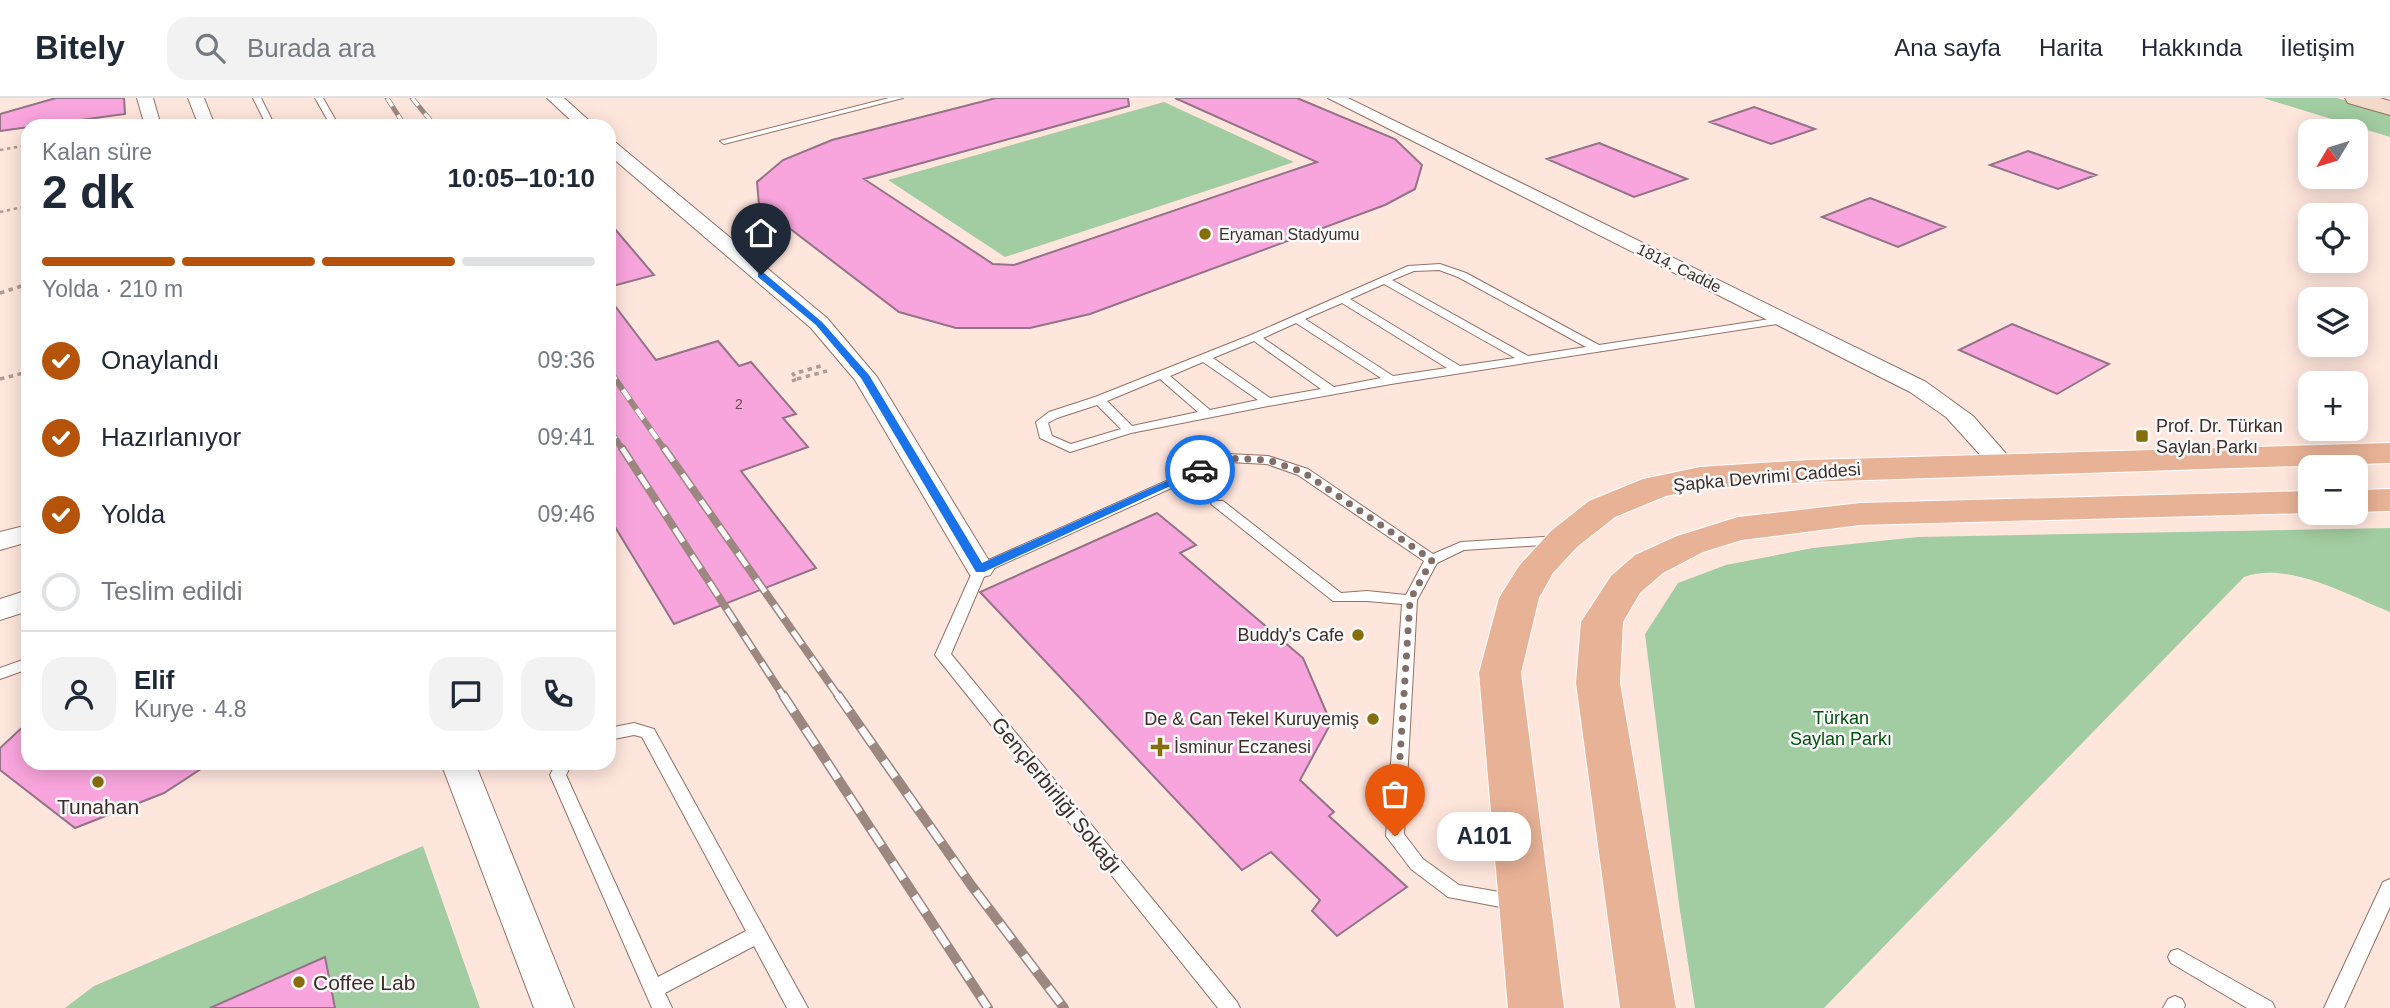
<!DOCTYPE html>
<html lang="tr">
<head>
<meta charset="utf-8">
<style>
  body { margin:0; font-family:Arial,sans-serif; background:#f2f2f3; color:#1f2937; height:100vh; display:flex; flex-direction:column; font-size:26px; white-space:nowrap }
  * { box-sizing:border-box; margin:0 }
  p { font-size:23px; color:#747a83 }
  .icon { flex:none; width:38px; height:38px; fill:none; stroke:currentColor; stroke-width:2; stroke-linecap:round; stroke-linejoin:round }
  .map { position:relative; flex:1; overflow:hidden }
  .details { position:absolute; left:21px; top:21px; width:595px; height:651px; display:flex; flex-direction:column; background:#fff; border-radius:21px; box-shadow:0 4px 18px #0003 }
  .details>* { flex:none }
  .needle { width:46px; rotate:232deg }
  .tools { position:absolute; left:2298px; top:21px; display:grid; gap:14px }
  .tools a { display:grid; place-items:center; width:70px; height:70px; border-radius:14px; background:#fff; box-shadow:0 4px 18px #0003; font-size:35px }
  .pin { position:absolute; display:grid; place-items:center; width:60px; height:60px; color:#fff; margin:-72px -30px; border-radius:50% 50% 50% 0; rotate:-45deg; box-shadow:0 0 7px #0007 }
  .pin .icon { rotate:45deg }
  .courier { position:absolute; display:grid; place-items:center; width:70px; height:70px; margin:-35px; border:5px solid #1a73e8; border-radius:50%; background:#fff; color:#222; box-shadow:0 2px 9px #0007 }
  .bubble { position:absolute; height:49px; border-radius:21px; background:#fff; box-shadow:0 4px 18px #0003; font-size:23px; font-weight:700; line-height:49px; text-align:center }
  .summary em { font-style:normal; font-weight:700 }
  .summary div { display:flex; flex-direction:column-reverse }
  .summary { display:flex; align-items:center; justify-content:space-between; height:119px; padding:0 21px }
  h1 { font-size:46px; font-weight:700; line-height:52px }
  .bar { display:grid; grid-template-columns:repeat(4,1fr); gap:10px 7px; align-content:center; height:84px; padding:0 21px }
  .bar i { height:9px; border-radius:5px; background:#e0e1e3 }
  .bar .selected { background:#b45309 }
  .bar p { grid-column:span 4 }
  .line { display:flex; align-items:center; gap:18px; padding:0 21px; border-top:2px solid #e0e1e3 }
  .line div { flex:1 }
  .round { display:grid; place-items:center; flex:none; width:74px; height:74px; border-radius:21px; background:#f2f2f3 }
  ol { padding:0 21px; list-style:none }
  li { display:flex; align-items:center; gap:21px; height:77px }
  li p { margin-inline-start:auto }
  li .icon { padding:7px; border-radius:50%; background:#b45309; color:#fff; stroke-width:4 }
  li:last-child { color:#747a83 }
  li i { width:38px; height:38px; border:4px solid #e0e1e3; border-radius:50% }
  header { display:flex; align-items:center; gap:42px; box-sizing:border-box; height:98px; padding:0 35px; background:#fff; border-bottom:2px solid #e0e1e3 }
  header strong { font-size:33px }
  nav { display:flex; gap:38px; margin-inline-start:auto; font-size:24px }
  .search { width:490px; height:63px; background:#f2f2f3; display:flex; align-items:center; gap:18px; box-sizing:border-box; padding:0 24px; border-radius:21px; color:#747a83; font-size:26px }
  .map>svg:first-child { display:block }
</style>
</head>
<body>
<header>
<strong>Bitely</strong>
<div class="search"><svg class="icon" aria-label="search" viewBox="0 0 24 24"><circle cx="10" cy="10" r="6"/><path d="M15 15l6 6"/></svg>Burada ara</div>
<nav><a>Ana sayfa</a><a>Harita</a><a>Hakkında</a><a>İletişim</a></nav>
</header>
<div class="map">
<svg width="2390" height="910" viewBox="0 0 2390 910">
  <rect width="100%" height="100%" fill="#ffe6dd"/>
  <!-- green -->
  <path fill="#a2cca1" d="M2263,0h74l53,15v24z
    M1164,4l130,60 -289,95 -117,-77z
    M2390,430v84c-43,-17 -101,-51 -146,-35l-420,431h-129l-16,-104 -34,-270 33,-51 48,-18 87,-17 105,-11z
    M423,748l57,162h-415l29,-22z"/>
  <!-- building -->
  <path fill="#f9a5dd" stroke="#937387" stroke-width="2" d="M56,0h68l1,16 -125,17v-17z
    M996,0h132l1,8 -265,73 129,85 21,1 303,-103 -142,-64h122l98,41 27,26 -7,24 -30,16 -295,109 -60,14h-74l-57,-16 -140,-107 -2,-23 26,-22 49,-20z
    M1754,9l61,22 -44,15 -61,-22z
    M1599,45l88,36 -53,18 -87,-38z
    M2028,53l68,24 -38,14 -68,-24z
    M1870,100l75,29 -47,20 -76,-30z
    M609,124l45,53 -45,12z
    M609,200l47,62 62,-19 21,25 12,-4 45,52 -13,4 25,29 -67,24 75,97 -142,56 -65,-107z
    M2012,226l97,40 -52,30 -98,-44z
    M1157,415l39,32 -16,8 123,105 28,65 -31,57 34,32 -5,4 78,71 -70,49 -25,-25 8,-11 -49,-48 -29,18 -262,-278z
    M28,624v41h182l-46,30 -89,35 -75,-58v-22z
    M325,859l10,51h-125z"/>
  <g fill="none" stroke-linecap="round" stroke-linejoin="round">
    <!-- service casing -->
    <g stroke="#947164" stroke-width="2">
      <path id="service" d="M253,0h8l14,28h-8z
        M315,0h8l16,28h-8z
        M889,0h14l-179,46 -4,-3z
        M1440,166l26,9 133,72 184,-28 5,3 -5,3 -392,61 -123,22 -137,27 -61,19 -30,-14 -4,-16 13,-10 46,-15 156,-62 157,-69zM1439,172l19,7 128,70 -58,9 -136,-76 22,-9zM1384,186l131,74 -55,8 -110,-67zM1342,205l105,65 -54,8 -88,-57zM1296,225l85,55 -47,9 -71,-49zM1254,243l67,48 -51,9 -57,-40zM1203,264l55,38 -48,10 -40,-34zM1160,281l38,33 -66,14 -25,-25zM1097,307l24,24 -50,15 -19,-8 -4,-13 9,-5z
        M1227,356l41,2 40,13 125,85 28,-12 98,-6 7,4 -7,4 -95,6 -27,13 -20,37 -13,234 19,25 36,26 64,11 2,6 -2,6 -7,2 -68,-13 -37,-28 -25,-33 16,-232 -35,-3h-34l-122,-97 2,-3h10l118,92 26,-2 39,4 18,-34 -126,-86 -31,-11 -38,-2 -243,110 -35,82 286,348 3,6h-22l-283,-353 40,-89z
        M28,560v11l-28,10v-11z
        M634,625l20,6 154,279h-21l-33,-62 -89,47 7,15h-20l-102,-233 6,-12h16l-6,12 92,202 88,-46 -104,-194 -8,-2 -25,5v-12z
        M2390,781v28l-46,101h-20l59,-126z
        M2178,851l94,53 3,6h-28l-76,-45 -3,-6 3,-6z
        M2175,898l7,3 3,6 -1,3h-21l5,-9z"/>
    </g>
    <!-- minor casing -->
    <g stroke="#947164" stroke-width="2">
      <path id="minor" d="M137,0h16l8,28h-16z
        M188,0h16l11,28h-16z
        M547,0h17l31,28h-18z
        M1328,0h20l578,284 47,34 43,49 -4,5 -9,3 -9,-3 -48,-53 -36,-25z
        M609,43l6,1 212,176 50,59 117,192 -4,6 -10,3 -10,-3 -115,-195 -44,-52 -202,-173z
        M28,427v17l-28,8v-18z
        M28,492v21l-28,9v-21z
        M441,665h34l99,245h-40z"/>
    </g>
    <!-- secondary casing -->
    <g stroke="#947164" stroke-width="2">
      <path id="secondary" d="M2345,0h35l10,3v14l-42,-12z"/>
    </g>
    <!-- primary casing -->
    <g stroke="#fff" stroke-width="2">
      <path id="primary" d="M2390,345v20l-582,19 -108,7 -34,7 -51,21 -38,30 -24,26 -14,25 -18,75 43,335h-56l-29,-335 20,-75 20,-32 32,-35 38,-30 54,-22 57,-12 108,-7z
        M2390,391v22l-34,1v-22z
        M2310,393v22l-450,12 -118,15 -39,12 -40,21 -23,20 -17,29 -3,61 56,325h-56l-44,-325 5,-61 30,-46 24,-21 42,-19 61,-19 122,-14z"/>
    </g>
    <!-- path-far1 -->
    <path stroke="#b09a93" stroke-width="2.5" stroke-dasharray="3.5 3.5" stroke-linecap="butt" d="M0,52l28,-5
      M0,114l28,-6"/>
    <!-- path -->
    <path stroke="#b09a93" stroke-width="3.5" stroke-dasharray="4.5 4.5" stroke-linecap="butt" d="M0,195l28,-9
      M0,281l28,-7
      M797,281l30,-8
      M792,283l5,-2 -4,-5 31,-9"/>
    <!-- service -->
    <use href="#service" fill="#fff" fill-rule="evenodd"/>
    <!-- minor -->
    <use href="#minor" fill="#fff" fill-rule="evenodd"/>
    <!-- secondary -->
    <use href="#secondary" fill="#f3d9ca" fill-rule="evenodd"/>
    <!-- primary -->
    <use href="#primary" fill="#e8b296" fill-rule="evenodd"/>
    <!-- rail-far3 casing -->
    <g stroke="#9c8781" stroke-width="5">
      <path id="rail-far3" d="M387,0l18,28
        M412,0l23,28"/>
    </g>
    <!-- rail-far2 casing -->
    <g stroke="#9c8781" stroke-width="6">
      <path id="rail-far2" d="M609,272l56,80
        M609,331l14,21"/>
    </g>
    <!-- rail-far1 casing -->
    <g stroke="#9c8781" stroke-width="8">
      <path id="rail-far1" d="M622,350l162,249
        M664,350l175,249"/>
    </g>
    <!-- rail casing -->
    <g stroke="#9c8781" stroke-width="10">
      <path id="rail" d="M783,597l205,313
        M838,597l133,190 93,123"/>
    </g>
    <!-- rail-far3 -->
    <use href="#rail-far3" stroke="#f9f9f9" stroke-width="3.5" stroke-dasharray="10" stroke-linecap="butt"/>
    <!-- rail-far2 -->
    <use href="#rail-far2" stroke="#f9f9f9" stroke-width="4.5" stroke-dasharray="12" stroke-linecap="butt"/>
    <!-- rail-far1 -->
    <use href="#rail-far1" stroke="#f9f9f9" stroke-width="5" stroke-dasharray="16" stroke-linecap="butt"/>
    <!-- rail -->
    <use href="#rail" stroke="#f9f9f9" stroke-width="7" stroke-dasharray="20" stroke-linecap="butt"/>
  </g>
  <!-- route -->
  <path fill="#1a73e8" d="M758,175h6l58,49 47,53 113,188 214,-95 9,2 -221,102h-8l-115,-194 -45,-53 -58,-48z"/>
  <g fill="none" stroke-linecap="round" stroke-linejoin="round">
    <!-- done -->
    <path stroke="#826e68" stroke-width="7" stroke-dasharray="0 12.6" d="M1200,372l27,-12 41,2 35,12 129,88 -22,40 -15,236"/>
  </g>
  <!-- markers -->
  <g fill="#866e0c" stroke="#f9f9f9" stroke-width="2.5">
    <circle cx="1205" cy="136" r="7"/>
    <rect x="2135" y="331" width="14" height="14" rx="3.5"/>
    <circle cx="1358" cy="537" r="7"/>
    <circle cx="1373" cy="621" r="7"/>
    <path d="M1156.5 638.5h7v7h7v7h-7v7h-7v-7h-7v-7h7z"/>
    <circle cx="98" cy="684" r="7"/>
    <circle cx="299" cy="884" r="7"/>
  </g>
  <g text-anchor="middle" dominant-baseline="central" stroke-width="5" stroke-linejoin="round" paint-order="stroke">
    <!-- number labels -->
    <g font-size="14" fill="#6d4c56">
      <text x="739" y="306">2</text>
    </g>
    <!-- far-poi labels -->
    <g font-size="16" fill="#3e2e29" stroke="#f9f9f9" text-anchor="start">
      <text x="1219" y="136">Eryaman Stadyumu</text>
    </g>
    <!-- far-street labels -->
    <g font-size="16" fill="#3e2e29" stroke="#f9f9f9">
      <text transform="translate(1679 170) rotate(26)">1814. Cadde</text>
    </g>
    <!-- poi labels -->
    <g font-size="18" fill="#3e2e29" stroke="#f9f9f9" text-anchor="start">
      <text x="2156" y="328">Prof. Dr. Türkan<tspan x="2156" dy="21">Saylan Parkı</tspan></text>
      <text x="1344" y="537" text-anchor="end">Buddy's Cafe</text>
      <text x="1359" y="621" text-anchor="end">De &amp; Can Tekel Kuruyemiş</text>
      <text x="1174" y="649">İsminur Eczanesi</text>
    </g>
    <!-- street labels -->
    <g font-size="18" fill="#3e2e29" stroke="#f9f9f9">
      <text transform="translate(1767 379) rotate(-5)">Şapka Devrimi Caddesi</text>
    </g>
    <!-- park labels -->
    <g font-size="18" fill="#01520e" stroke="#f9f9f9">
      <text x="1841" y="620">Türkan<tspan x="1841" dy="21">Saylan Parkı</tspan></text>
    </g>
    <!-- near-street labels -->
    <g font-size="21" fill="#3e2e29" stroke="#f9f9f9">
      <text transform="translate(1057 697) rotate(51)">Gençlerbirliği Sokağı</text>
    </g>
    <!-- near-poi labels -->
    <g font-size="21" fill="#3e2e29" stroke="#f9f9f9">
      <text x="98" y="708">Tunahan</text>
      <text x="313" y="884" text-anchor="start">Coffee Lab</text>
    </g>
  </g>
</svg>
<div class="tools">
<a><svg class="needle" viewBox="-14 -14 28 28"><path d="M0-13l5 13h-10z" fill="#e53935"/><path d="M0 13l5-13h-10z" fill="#747a83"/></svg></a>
<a><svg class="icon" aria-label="locate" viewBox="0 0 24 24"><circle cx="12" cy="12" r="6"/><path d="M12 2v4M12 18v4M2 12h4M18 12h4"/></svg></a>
<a><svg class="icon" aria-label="layers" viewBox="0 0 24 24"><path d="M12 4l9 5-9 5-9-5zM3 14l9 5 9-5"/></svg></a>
<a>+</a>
<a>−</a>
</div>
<div class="pin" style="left:1395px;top:738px;background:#ea580c"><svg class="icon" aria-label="bag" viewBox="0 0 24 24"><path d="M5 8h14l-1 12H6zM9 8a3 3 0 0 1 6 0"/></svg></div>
<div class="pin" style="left:761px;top:177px;background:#1f2937"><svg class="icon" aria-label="home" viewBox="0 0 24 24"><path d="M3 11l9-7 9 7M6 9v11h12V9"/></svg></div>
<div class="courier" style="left:1200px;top:372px"><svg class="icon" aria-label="car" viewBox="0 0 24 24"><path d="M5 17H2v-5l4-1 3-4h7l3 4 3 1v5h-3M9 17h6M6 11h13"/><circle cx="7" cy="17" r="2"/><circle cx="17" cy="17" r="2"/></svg></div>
<div class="bubble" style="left:1437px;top:714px;width:94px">A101</div>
<section class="details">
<div class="summary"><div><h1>2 dk</h1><p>Kalan süre</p></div><em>10:05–10:10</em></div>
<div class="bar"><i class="selected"></i><i class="selected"></i><i class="selected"></i><i></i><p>Yolda · 210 m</p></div>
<ol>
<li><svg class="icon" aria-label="check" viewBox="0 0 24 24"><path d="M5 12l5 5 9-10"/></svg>Onaylandı<p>09:36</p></li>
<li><svg class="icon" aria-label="check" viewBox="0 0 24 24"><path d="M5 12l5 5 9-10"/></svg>Hazırlanıyor<p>09:41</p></li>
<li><svg class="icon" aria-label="check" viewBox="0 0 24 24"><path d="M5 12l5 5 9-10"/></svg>Yolda<p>09:46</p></li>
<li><i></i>Teslim edildi</li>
</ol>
<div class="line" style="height:126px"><a class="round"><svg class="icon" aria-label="person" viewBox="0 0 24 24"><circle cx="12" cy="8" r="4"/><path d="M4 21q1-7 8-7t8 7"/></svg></a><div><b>Elif</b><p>Kurye · 4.8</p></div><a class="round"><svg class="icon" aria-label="chat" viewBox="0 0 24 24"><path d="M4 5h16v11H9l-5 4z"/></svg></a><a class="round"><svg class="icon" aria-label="phone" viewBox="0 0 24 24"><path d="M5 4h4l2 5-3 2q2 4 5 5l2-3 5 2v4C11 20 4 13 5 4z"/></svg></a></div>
</section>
</div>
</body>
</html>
